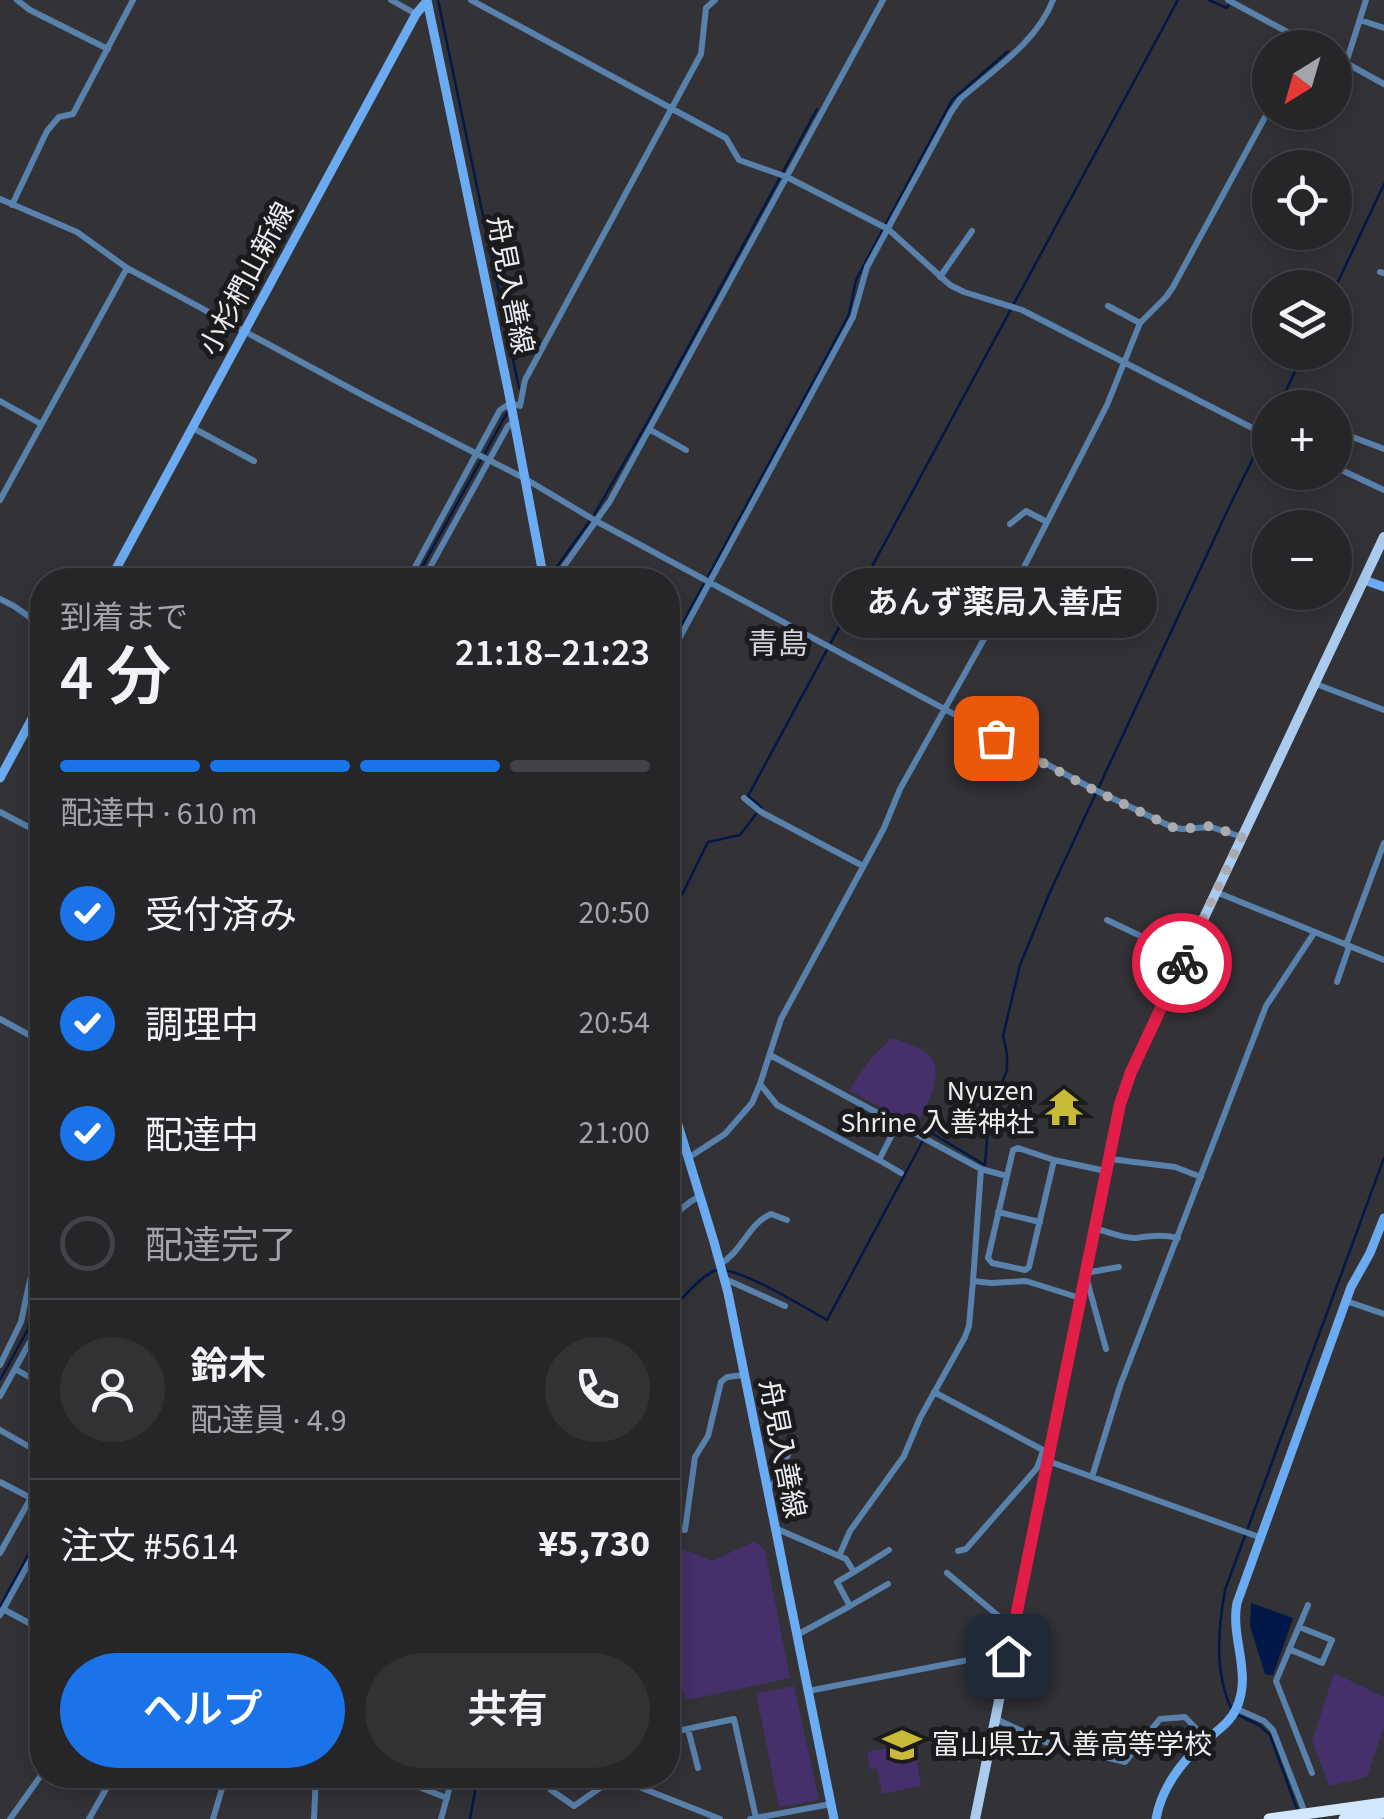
<!DOCTYPE html>
<html lang="ja">
<head>
<meta charset="utf-8">
<style>
  body { margin:0; font-family:"Source Sans 3","Noto Sans JP",sans-serif; background:#323235; color:#f1f3f6; height:100vh; display:flex; flex-direction:column; font-size:38px; white-space:nowrap }
  * { box-sizing:border-box; margin:0 }
  p { font-size:32px; color:#a4a5a8 }
  .icon { flex:none; width:55px; height:55px; fill:none; stroke:currentColor; stroke-width:2; stroke-linecap:round; stroke-linejoin:round }
  .map { position:relative; flex:1; overflow:hidden }
  .panel { position:absolute; left:30px; top:568px; width:650px; height:1220px; display:flex; flex-direction:column; background:#262629; border-radius:40px; box-shadow:0 5px 25px #0003,0 0 0 2px #424346 }
  .panel>* { flex:none }
  .needle { width:65px; rotate:217deg }
  .controls { position:absolute; left:1252px; top:30px; display:grid; gap:20px }
  .controls a { display:grid; place-items:center; width:100px; height:100px; border-radius:50%; background:#262629; box-shadow:0 5px 25px #0003,0 0 0 2px #424346; font-size:50px }
  .pin { position:absolute; display:grid; place-items:center; width:85px; height:85px; color:#fff; margin:-42px; border-radius:20px; box-shadow:0 5px 15px #0006 }
  .courier { position:absolute; display:grid; place-items:center; width:100px; height:100px; margin:-50px; border:8px solid #e11d48; border-radius:50%; background:#fff; color:#222; box-shadow:0 2px 12px #0007 }
  .bubble { position:absolute; height:70px; border-radius:35px; background:#262629; box-shadow:0 5px 25px #0003,0 0 0 2px #424346; font-size:32px; font-weight:600; line-height:70px; text-align:center }
  .overview em { font-style:normal; font-weight:600 }
  .overview div { display:flex; flex-direction:column-reverse }
  .overview { display:flex; align-items:center; justify-content:space-between; height:170px; padding:0 30px }
  h1 { font-size:65px; font-weight:600; line-height:75px }
  .bar { display:grid; grid-template-columns:repeat(4,1fr); gap:15px 10px; align-content:center; height:120px; padding:0 30px }
  .bar i { height:12px; border-radius:8px; background:#424346 }
  .bar .active { background:#1a73e8 }
  .bar p { grid-column:span 4 }
  .line { display:flex; align-items:center; gap:25px; padding:0 30px; border-top:2px solid #424346 }
  .line div { flex:1 }
  .round { display:grid; place-items:center; flex:none; width:105px; height:105px; border-radius:52px; background:#323235 }
  ol { padding:0 30px; list-style:none }
  li { display:flex; align-items:center; gap:30px; height:110px }
  li p { margin-inline-start:auto }
  li .icon { padding:10px; border-radius:50%; background:#1a73e8; color:#fff; stroke-width:4 }
  li:last-child { color:#a4a5a8 }
  li i { width:55px; height:55px; border:5px solid #424346; border-radius:50% }
  .cta { display:flex; gap:20px; margin-top:auto; padding:20px 30px }
  .cta a { flex:1; height:115px; border-radius:60px; background:#1a73e8; color:#fff; font-size:40px; font-weight:600; line-height:115px; text-align:center }
  .cta a+a { background:#323235; color:#f1f3f6 }
  .map>svg:first-child { display:block }
</style>
</head>
<body>
<div class="map">
<svg width="1384" height="1819" viewBox="0 0 1384 1819">
  <rect width="100%" height="100%" fill="#333237"/>
  <!-- green -->
  <path fill="#45306b" d="M892,1038c11,4 29,8 38,18 16,18 -6,53 -14,71l-67,-37 22,-32z
    M755,1541l10,10 25,127 -102,22 -15,-22h-5v-135l44,18z
    M1334,1673l50,24v29l-17,51 -38,9 -17,-45z
    M794,1686l25,114 -40,7 -23,-114z
    M913,1742l8,44 -39,8 -5,-26 -7,1 -3,-17z"/>
  <!-- water -->
  <path fill="#011848" d="M1251,1603l42,15 -20,57 -8,-1 -15,-48z"/>
  <g fill="none" stroke-linecap="round" stroke-linejoin="round">
    <!-- stream -->
    <path stroke="#011848" stroke-width="2.5" d="M438,0l81,388
      M1209,0l18,8 4,-7
      M1335,288l49,-104
      M1278,408l26,-56
      M594,515l53,-92 170,-314
      M545,579l6,-4 38,-53
      M415,580l92,-167
      M668,648l4,-5 169,-313 8,-16 7,-34 96,-180 56,-49
      M761,807l-13,-11 430,-796
      M668,923l40,-81 32,-7 16,-21
      M668,1194l2,14 -2,6
      M668,1305l5,3c12,-12 26,-30 41,-37 18,-9 93,38 113,49l101,-189 57,34 4,-50 18,-45v-16l-4,-18 17,-71 30,-73 180,-387 40,-81
      M0,1380l28,-51 4,-27 10,-31
      M0,1607l42,-78
      M1232,1710c-18,-37 -14,-81 -7,-120l159,-432
      M1238,1715l21,10 11,10 27,74
      M470,1819l8,-44"/>
    <!-- street -->
    <path stroke="#5881ac" stroke-width="6" d="M17,0l13,10 78,39
      M391,0l25,14
      M471,0l255,138 13,22 48,17 101,52 62,56 14,7 58,18 248,127
      M1228,0l89,48
      M1360,20l24,8
      M1335,57l49,27
      M1346,63l20,-63
      M0,199l77,33 50,36 241,130 156,80 72,43 495,267 81,39 10,2 29,-2 31,10
      M12,205l35,-74 12,-14 14,-3 60,-114
      M1380,272l4,1
      M940,277l32,-46
      M1108,306l32,17
      M0,401l41,23
      M193,428l61,33
      M649,429l37,21
      M1350,436l34,13
      M1335,467l49,23
      M0,500l127,-232
      M1010,524l16,-13 21,11
      M408,580l92,-170 11,-7 9,3 5,-26 176,-326 5,-46 9,-8
      M423,580l85,-154 6,-4
      M550,580l12,-11 48,-68 273,-501
      M971,596l28,17
      M0,599l14,7 28,20
      M668,655l6,-7 179,-331 14,-50 84,-155 9,-13c33,-29 77,-57 93,-99
      M1316,684l68,26
      M744,798l17,14 102,54
      M0,812l42,22
      M1216,892l168,68
      M1107,920l78,37
      M1346,945l38,-102
      M1337,982l12,-35
      M0,1019l42,23
      M770,1055l211,114 -8,112 18,2 35,-2 54,17
      M760,1084l17,21 102,55 19,-37
      M688,1158l37,-24 27,-31 8,-19 21,-65 103,-191 16,-39 121,-216 86,-168 33,-82 26,-26 7,-10 97,-179
      M1110,1159l65,8 26,10
      M879,1160l22,13
      M1054,1160l-36,-12 -5,2 -25,108 4,5 33,7 4,-3 25,-107 52,11
      M981,1169l26,7
      M998,1212l42,10
      M668,1226c8,-14 18,-23 32,-30
      M1094,1228c12,3 29,11 42,10 15,-2 26,-4 42,0
      M720,1264c22,-12 28,-40 51,-50l16,6
      M725,1279l60,27
      M1346,1301l38,13
      M37,1329l5,-36
      M1106,1349l-21,-76 34,-6
      M0,1365l21,-43 9,-42 12,-27
      M15,1369l27,15
      M934,1392l109,58
      M0,1396l37,-67 5,4
      M668,1405l11,6v7l-11,19
      M0,1430l42,24
      M1048,1461l211,76
      M1092,1477l28,-91 146,-380 48,-73
      M0,1482l31,16
      M768,1489l10,-11 17,-40
      M668,1527l17,3 10,-73 13,-21 13,-54 6,-5 17,-2
      M775,1528l71,31 8,13 -17,10 13,24 -53,29
      M958,1551l8,-2 71,-81 6,-17
      M0,1553l42,-75
      M839,1556l11,-25 54,-75 16,-38 45,-81 4,-11 4,-45
      M27,1567l15,8
      M854,1572l35,-22
      M947,1573l66,55
      M1308,1605l-32,76 36,92
      M850,1606l38,-22
      M3,1609l39,21
      M0,1615l42,-76
      M1289,1649l33,14 10,-23 -33,-13
      M808,1691l186,-36 13,1
      M1237,1709l27,12 9,9 32,83
      M996,1719l49,23 80,20 35,-43 25,-2 22,23
      M688,1729l10,39
      M668,1733l66,-14 22,99
      M389,1775l58,23
      M609,1775l111,44
      M551,1790l23,16 40,-28
      M10,1819l32,-45
      M89,1819l25,-44
      M213,1819l13,-44
      M314,1819l2,-44
      M441,1819l12,-44
      M750,1819l81,-15"/>
    <!-- secondary -->
    <path stroke="#6aabf1" stroke-width="9" d="M427,0l82,394 35,186
      M110,580c103,-188 203,-378 306,-566l11,-13
      M1364,580l20,7
      M0,778l42,-78
      M668,1092l46,150 14,51 106,526
      M1156,1819c5,-30 25,-57 48,-77 11,-10 26,-19 32,-33 17,-35 -6,-71 1,-106l114,-316 19,-34 14,-35"/>
    <!-- primary -->
    <path stroke="#aacbee" stroke-width="10" d="M975,1819l145,-715 11,-32 253,-535"/>
    <!-- highway -->
    <path stroke="#d3e7fc" stroke-width="11" d="M1269,1819l115,-16
      M1344,1819l40,-6"/>
  </g>
  <g fill="none" stroke-linecap="round" stroke-linejoin="round">
    <!-- done -->
    <path stroke="#abaaae" stroke-width="10" stroke-dasharray="0 18" d="M996,738l94,50 82,39 10,2 29,-3 31,11 -60,126"/>
    <!-- route -->
    <path stroke="#e11d48" stroke-width="12" d="M1008,1656l112,-552 11,-32 51,-109"/>
  </g>
  <!-- icons -->
  <defs>
    <g id="temple-bare" transform="scale(3)"><path d="M0-6L5-2H3V0L6.5 2.5H4V6H1.5V3h-3V6H-4V2.5H-6.5L-3 0V-2H-5Z" fill="#c9ba3a" stroke="#1b1a1d" stroke-width="2.5" paint-order="stroke"/></g>
    <g id="school-bare" transform="scale(3)"><path d="M0-5L7-2L0 1L-7-2ZM-4 1L0 2.5L4 1V4Q0 6-4 4Z" fill="#c9ba3a" stroke="#1b1a1d" stroke-width="2.5" paint-order="stroke"/></g>
  </defs>
  <g fill-rule="evenodd">
    <use href="#temple-bare" x="1064" y="1107"/>
    <use href="#school-bare" x="902" y="1745"/>
  </g>
  <g text-anchor="middle" dominant-baseline="central" stroke-width="10" stroke-linejoin="round" paint-order="stroke">
    <!-- street labels -->
    <g font-size="28" fill="#ecebee" stroke="#1b1a1d">
      <text transform="translate(247 279) rotate(-62)">小杉椚山新線</text>
      <text transform="translate(510 285) rotate(79)">舟見入善線</text>
      <text transform="translate(782 1449) rotate(79)">舟見入善線</text>
    </g>
    <!-- poi labels -->
    <g font-size="28" fill="#ecebee" stroke="#1b1a1d" text-anchor="end">
      <text x="1034" y="1091">Nyuzen<tspan x="1034" dy="32">Shrine 入善神社</tspan></text>
      <text x="932" y="1745" text-anchor="start">富山県立入善高等学校</text>
    </g>
    <!-- neighbourhood labels -->
    <g font-size="30" fill="#d5d4da" stroke="#1b1a1d">
      <text x="778" y="644">青島</text>
    </g>
  </g>
</svg>
<div class="controls">
<a><svg class="needle" viewBox="-14 -14 28 28"><path d="M0-13l5 13h-10z" fill="#e53935"/><path d="M0 13l5-13h-10z" fill="#a4a5a8"/></svg></a>
<a><svg class="icon" aria-label="locate" viewBox="0 0 24 24"><circle cx="12" cy="12" r="6"/><path d="M12 2v4M12 18v4M2 12h4M18 12h4"/></svg></a>
<a><svg class="icon" aria-label="layers" viewBox="0 0 24 24"><path d="M12 4l9 5-9 5-9-5zM3 14l9 5 9-5"/></svg></a>
<a>+</a>
<a>−</a>
</div>
<div class="pin" style="left:996px;top:738px;background:#ea580c"><svg class="icon" aria-label="bag" viewBox="0 0 24 24"><path d="M5 8h14l-1 12H6zM9 8a3 3 0 0 1 6 0"/></svg></div>
<div class="pin" style="left:1008px;top:1656px;background:#1f2937"><svg class="icon" aria-label="home" viewBox="0 0 24 24"><path d="M3 11l9-7 9 7M6 9v11h12V9"/></svg></div>
<div class="courier" style="left:1182px;top:963px"><svg class="icon" aria-label="bike" viewBox="0 0 24 24"><circle cx="6" cy="16" r="4"/><circle cx="18" cy="16" r="4"/><path d="M6 16l4-8h5l3 8M10 8l3 8H6M13 5h3"/></svg></div>
<div class="bubble" style="left:832px;top:568px;width:325px">あんず薬局入善店</div>
<section class="panel">
<div class="overview"><div><h1>4 分</h1><p>到着まで</p></div><em>21:18–21:23</em></div>
<div class="bar"><i class="active"></i><i class="active"></i><i class="active"></i><i></i><p>配達中 · 610 m</p></div>
<ol>
<li><svg class="icon" aria-label="check" viewBox="0 0 24 24"><path d="M5 12l5 5 9-10"/></svg>受付済み<p>20:50</p></li>
<li><svg class="icon" aria-label="check" viewBox="0 0 24 24"><path d="M5 12l5 5 9-10"/></svg>調理中<p>20:54</p></li>
<li><svg class="icon" aria-label="check" viewBox="0 0 24 24"><path d="M5 12l5 5 9-10"/></svg>配達中<p>21:00</p></li>
<li><i></i>配達完了</li>
</ol>
<div class="line" style="height:180px"><a class="round"><svg class="icon" aria-label="person" viewBox="0 0 24 24"><circle cx="12" cy="8" r="4"/><path d="M4 21q1-7 8-7t8 7"/></svg></a><div><b>鈴木</b><p>配達員 · 4.9</p></div><a class="round"><svg class="icon" aria-label="phone" viewBox="0 0 24 24"><path d="M5 4h4l2 5-3 2q2 4 5 5l2-3 5 2v4C11 20 4 13 5 4z"/></svg></a></div>
<div class="line" style="height:130px"><div>注文 #5614</div><b>¥5,730</b></div>
<div class="cta"><a>ヘルプ</a><a>共有</a></div>
</section>
</div>
</body>
</html>
